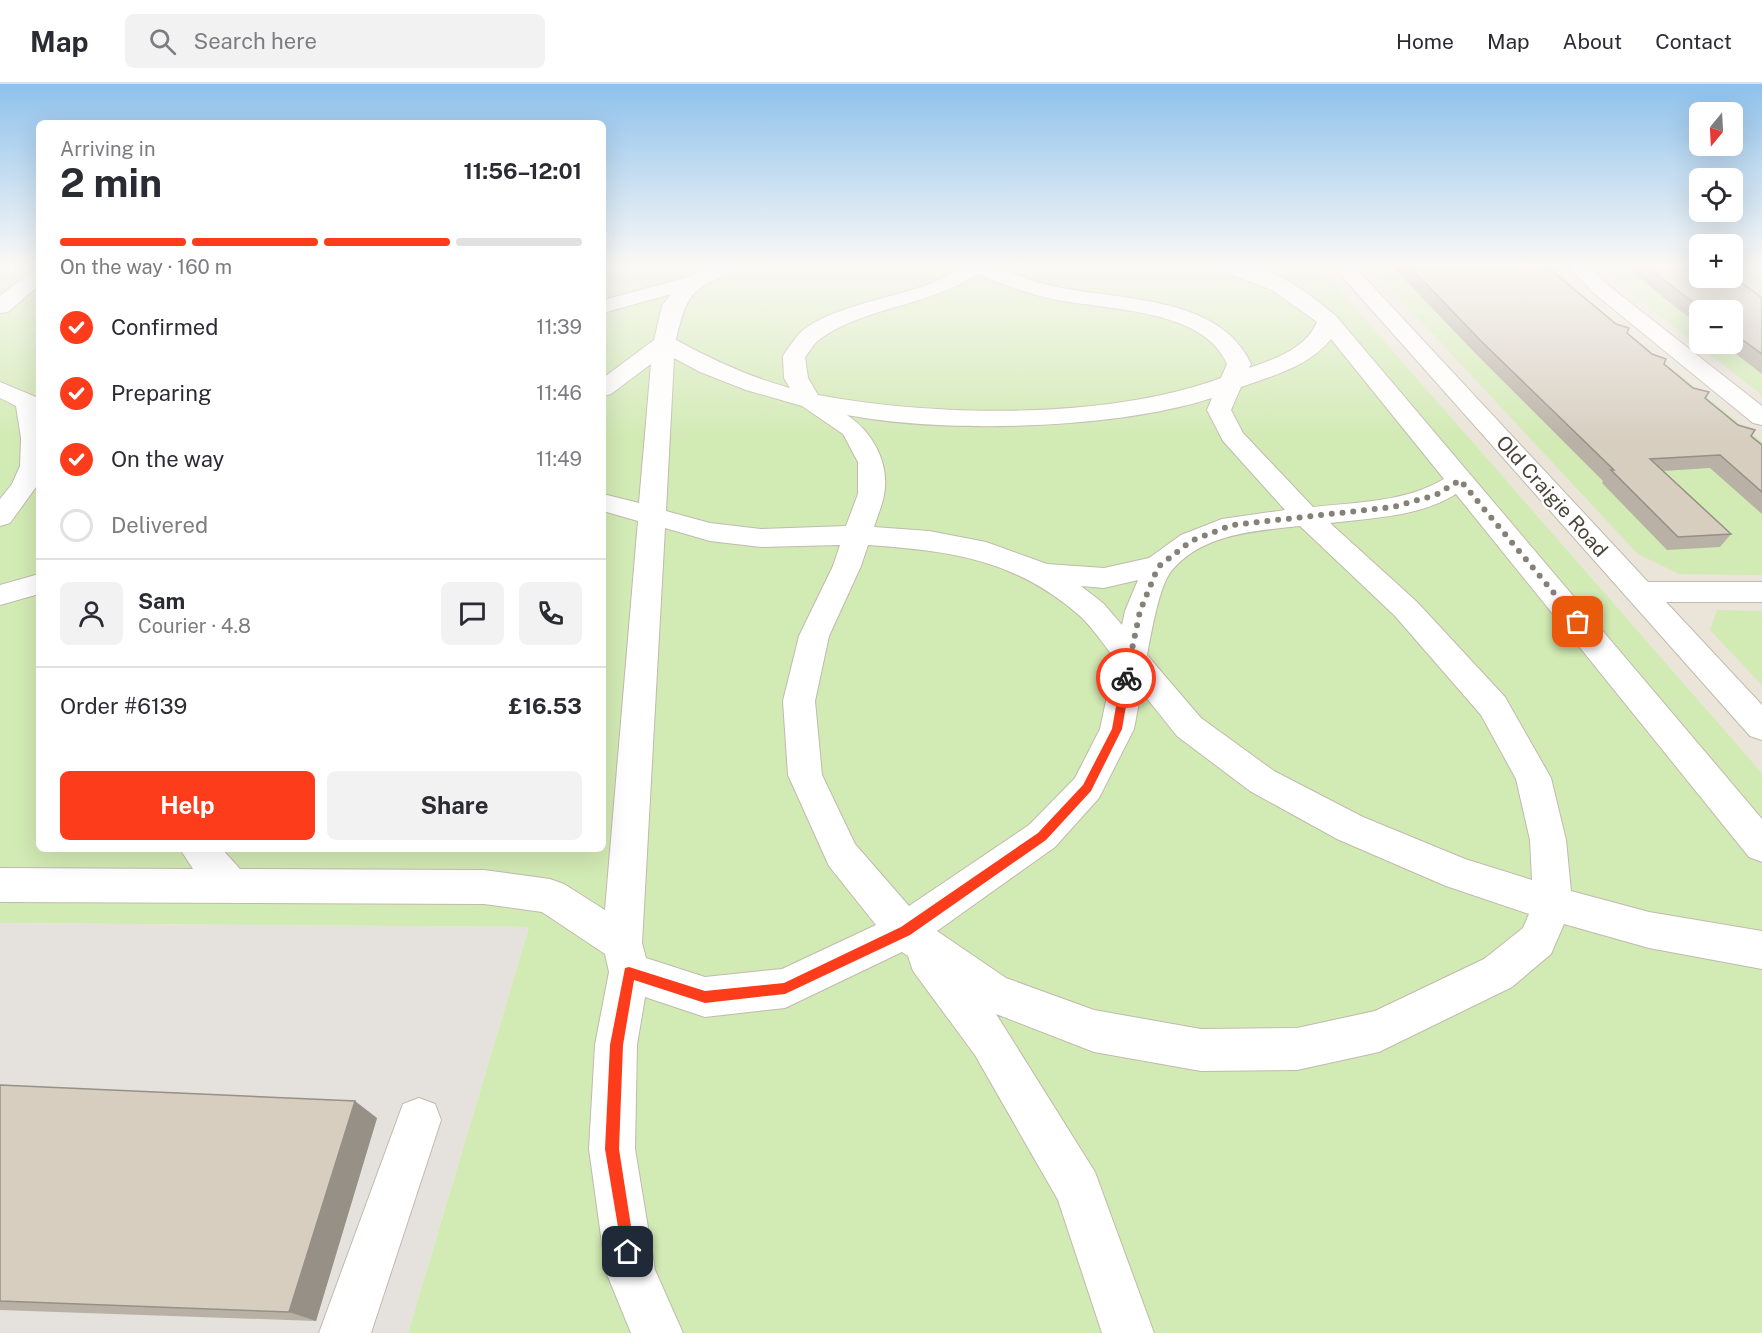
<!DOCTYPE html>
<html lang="en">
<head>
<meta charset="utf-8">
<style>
  body { margin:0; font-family:"Public Sans",sans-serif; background:#f2f2f3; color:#2b2b33; height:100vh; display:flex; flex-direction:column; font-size:22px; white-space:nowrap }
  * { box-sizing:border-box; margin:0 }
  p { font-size:20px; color:#7c7c81 }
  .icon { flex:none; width:33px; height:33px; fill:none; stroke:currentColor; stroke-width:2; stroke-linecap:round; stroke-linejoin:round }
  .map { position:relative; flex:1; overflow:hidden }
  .panel { position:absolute; left:36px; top:36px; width:570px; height:732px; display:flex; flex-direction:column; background:#fff; border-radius:9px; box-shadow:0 6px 24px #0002 }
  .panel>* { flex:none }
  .needle { width:39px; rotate:198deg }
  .tools { position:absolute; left:1689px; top:18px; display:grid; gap:12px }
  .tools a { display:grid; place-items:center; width:54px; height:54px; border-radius:9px; background:#fff; box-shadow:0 6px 24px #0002; font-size:30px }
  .pin { position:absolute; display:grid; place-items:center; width:51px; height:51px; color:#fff; margin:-26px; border-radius:12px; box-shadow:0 3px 9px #0006 }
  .courier { position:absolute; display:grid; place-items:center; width:60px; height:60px; margin:-30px; border:4px solid #fc3c1b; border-radius:50%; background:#fff; color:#222; box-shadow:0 2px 8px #0007 }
  .overview em { font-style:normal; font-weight:700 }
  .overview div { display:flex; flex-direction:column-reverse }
  .overview { display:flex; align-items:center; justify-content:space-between; height:102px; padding:0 24px }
  h1 { font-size:39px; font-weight:700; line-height:45px }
  .bar { display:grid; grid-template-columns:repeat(4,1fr); gap:9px 6px; align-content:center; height:72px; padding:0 24px }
  .bar i { height:8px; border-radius:4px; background:#e1e1e2 }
  .bar .on { background:#fc3c1b }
  .bar p { grid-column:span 4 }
  .line { display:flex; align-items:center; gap:15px; padding:0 24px; border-top:2px solid #e1e1e2 }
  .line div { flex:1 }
  .round { display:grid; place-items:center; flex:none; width:63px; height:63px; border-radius:9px; background:#f2f2f3 }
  ol { padding:0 24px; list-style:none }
  li { display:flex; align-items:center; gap:18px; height:66px }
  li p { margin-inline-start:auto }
  li .icon { padding:6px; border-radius:50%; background:#fc3c1b; color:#fff; stroke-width:4 }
  li:last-child { color:#7c7c81 }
  li i { width:33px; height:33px; border:3px solid #e1e1e2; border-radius:50% }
  .button { display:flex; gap:12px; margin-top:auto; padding:12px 24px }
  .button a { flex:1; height:69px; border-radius:9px; background:#fc3c1b; color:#fff; font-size:24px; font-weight:700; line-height:69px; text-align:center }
  .button a+a { background:#f2f2f3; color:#2b2b33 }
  header { display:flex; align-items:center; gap:36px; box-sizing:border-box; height:84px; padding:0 30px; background:#fff; border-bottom:2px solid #e1e1e2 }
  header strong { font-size:28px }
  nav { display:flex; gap:33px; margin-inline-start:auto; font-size:21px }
  .search { width:420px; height:54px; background:#f2f2f3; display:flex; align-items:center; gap:15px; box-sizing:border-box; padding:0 21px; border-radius:9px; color:#7c7c81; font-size:22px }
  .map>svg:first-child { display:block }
</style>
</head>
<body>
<header>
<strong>Map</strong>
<div class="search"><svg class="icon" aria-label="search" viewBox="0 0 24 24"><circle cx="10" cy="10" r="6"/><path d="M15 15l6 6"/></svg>Search here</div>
<nav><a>Home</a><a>Map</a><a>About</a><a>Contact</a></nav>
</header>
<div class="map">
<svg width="1762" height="1249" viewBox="0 0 1762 1249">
  <rect width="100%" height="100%" fill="#f6f2eb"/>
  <!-- residential -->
  <path fill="#eae4d9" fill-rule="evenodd" d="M1318,181h381l1,13h32l1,-13h29v508zM1700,226h32v34h-32z"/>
  <!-- industrial -->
  <path fill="#e5e1dc" d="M0,839l529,4 -121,406h-408z"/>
  <!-- green -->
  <path fill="#d2eab4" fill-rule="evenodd" d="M0,181h39v584h564v-584h715l444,508v560h-1354l121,-406 -529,-4z
    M1368,181h186l28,30 180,147v133l-83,-1 -41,-20z
    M1601,181h98l1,13h32l1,-13h29v130l-128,-99zM1700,226h32v34h-32z
    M1717,526l45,1v74l-52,-55z"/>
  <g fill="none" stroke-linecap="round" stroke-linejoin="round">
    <!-- minor casing -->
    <g stroke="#c1baad" stroke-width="2">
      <path id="minor" d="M714,181h28l-3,4c-47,21 -51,20 -63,71 37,20 73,37 114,48l-6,-10 -1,-22c5,-8 12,-18 19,-25 26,-22 86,-33 119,-44 10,-3 20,-8 29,-13 5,-2 10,-8 15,-9 29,-5 56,14 83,20 65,16 171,8 203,79l-2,4c25,-9 57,-19 68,-46l-45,-32 -55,-21 -3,-4c11,0 23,-2 33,0 33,6 64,30 89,51l426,503v43l-13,-5 -293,-363c-36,23 -85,24 -126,29l87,79 88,95 46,81 15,62 5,51 78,21 113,19v38l-113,-21 -85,-24 -13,30 -39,33 -133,65 -82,18 -96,1 -107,-19 -98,-38 99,158 59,161h-52l-44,-133 -83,-145 -62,-84 -5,-15 -6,-4 -117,56 -80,9 -60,-20 -8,48 -2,104 20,121 28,63h-52l-25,-61 -17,-123 6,-104 14,-73 -4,-18 -63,-42 -58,-8 -484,-2v-34l193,1 -13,-20h42l18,20 244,1 66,9 14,5 41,26 33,-389 -35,-10v-17l36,9 12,-139 -40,30 -8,2v-18l51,-38 8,-34 9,-12 -68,19v-13l82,-22zM978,190c24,11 49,19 74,25 52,11 152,9 175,65l-6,14c-114,42 -285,39 -403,17l-10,-17 -3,-21c5,-6 9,-14 15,-18 45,-32 109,-33 158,-65zM1331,255l113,140c-39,23 -86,23 -131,28l-70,-74 -12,-23 10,-23c31,-11 69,-21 90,-48zM674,274l26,14 46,18 56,16 41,28 15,28v32l-12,32 -85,3 -51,-6 -44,-12zM1212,314l-5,12 16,31 62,69 -63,9 -41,16 -32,23 -45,10 -57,-4 -61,-22 -57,-11 -55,-4c3,-10 8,-21 10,-32 6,-31 -11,-63 -37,-80 99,19 270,14 365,-17zM1300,442l95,90 86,99 35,64 14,61 2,40 -67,-21 -102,-42 -89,-46 -73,-53 -54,-63c4,-20 12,-70 25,-85 32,-37 84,-39 128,-44zM665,444l45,13 51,6 79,-2 -7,21 -34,70 -16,65 5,74 41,91 47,59 -94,44 -77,8 -59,-19 -4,-15zM868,461c83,6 147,14 212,71 13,12 24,29 35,43l-15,70 -25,49 -46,47 -120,81 -54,-62 -33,-69 -7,-74 14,-65 32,-70zM1138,496l-13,31 -3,14 -19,-22 -22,-17 23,2zM1141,607l36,45 73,55 87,48 109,47 83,28 -6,14 -39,31 -109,52 -78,17 -96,1 -107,-19 -88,-32 -69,-47 118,-84 44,-49 35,-69z
        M1332,181h21l295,317h114v20h-96l96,103v35l-12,-4z
        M1567,181h22l20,21 153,120v19l-9,-2 -158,-129z
        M39,185v16l-31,27 -8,1v-17l32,-25z
        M0,298l36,15 3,5v81l-29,40 -10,3v-27l12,-15 8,-18 1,-28 -5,-32 -16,-8z
        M39,490v20l-39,11v-20z
        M419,1014l16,6 6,16 -70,213h-52l84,-229z"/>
    </g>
    <!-- minor -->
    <use href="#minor" fill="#fff" fill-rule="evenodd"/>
  </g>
  <!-- wall -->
  <path fill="#b9b1a5" d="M1391,181h154l217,180v69l-52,-46 -47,3 68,63 -11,13 -53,3 -65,-67 1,-2 -128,-128z
    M1624,181h76l62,33v76l-39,-30h9v-34h-32v16l-26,-20z
    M0,1001l377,33 -61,203 -316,-11z"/>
  <!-- shaded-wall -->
  <path fill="#969086" d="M355,1017l22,17 -61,203 -27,-9z"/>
  <!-- building -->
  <path fill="#d7cec0" stroke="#969086" stroke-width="1.5" d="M1408,181h137l71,59 13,4 -2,5 25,21 14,5 -2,5 29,24 16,4 -4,6 33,27 17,5 -4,6 11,9v47l-42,-37 -70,4 81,75 -53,3 -67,-67h3l-133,-129z
    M1645,181h55v13h32v-2l30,22v56l-30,-22v-22h-29z
    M0,1001l355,16 -66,211 -289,-11z"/>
  <!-- sky -->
  <linearGradient id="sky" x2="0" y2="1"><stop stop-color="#8ec1ec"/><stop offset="0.51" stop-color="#fbf9f6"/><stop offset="1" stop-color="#fbf9f6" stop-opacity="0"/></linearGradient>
  <rect width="1762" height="356" fill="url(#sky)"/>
  <!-- route -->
  <path fill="#fc3c1b" d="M1126,591l5,3 -9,51 -31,62 -45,49 -136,95 -125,59 -80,9 -71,-23 -11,65 -4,104 16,103 -2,5 -5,2 -5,-2 -18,-108 5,-104 15,-77 4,-1 76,24 79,-8 117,-56 137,-94 45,-48 29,-56 9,-51z"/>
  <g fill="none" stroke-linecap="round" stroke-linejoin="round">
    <!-- done -->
    <path stroke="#868077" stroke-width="6" stroke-dasharray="0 10.8" d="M1126,594l14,-67 18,-44 33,-26 41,-16 161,-18 43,-12 24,-15 118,142"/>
  </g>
  <g text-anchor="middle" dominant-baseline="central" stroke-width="5" stroke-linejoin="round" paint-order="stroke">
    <!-- street labels -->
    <g font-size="20" fill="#4a4338" stroke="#fff">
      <text transform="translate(1552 412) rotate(48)">Old Craigie Road</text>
    </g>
  </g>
</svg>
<div class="tools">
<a><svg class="needle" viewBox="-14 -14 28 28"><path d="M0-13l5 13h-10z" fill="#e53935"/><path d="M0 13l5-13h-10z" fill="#7c7c81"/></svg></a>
<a><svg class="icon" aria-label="locate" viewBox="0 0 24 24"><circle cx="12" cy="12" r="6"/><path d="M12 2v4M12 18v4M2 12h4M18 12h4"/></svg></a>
<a>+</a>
<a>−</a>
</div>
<div class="pin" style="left:1578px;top:538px;background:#ea580c"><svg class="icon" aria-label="bag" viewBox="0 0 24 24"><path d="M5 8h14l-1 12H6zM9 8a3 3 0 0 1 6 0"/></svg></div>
<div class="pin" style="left:628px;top:1168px;background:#1f2937"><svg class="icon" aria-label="home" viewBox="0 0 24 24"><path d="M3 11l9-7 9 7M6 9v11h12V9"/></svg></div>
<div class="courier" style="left:1126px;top:594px"><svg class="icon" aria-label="bike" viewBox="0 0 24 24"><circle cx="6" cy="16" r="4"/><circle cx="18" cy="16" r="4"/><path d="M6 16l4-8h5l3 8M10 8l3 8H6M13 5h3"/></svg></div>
<section class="panel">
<div class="overview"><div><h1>2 min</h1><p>Arriving in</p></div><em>11:56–12:01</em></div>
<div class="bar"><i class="on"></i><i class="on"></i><i class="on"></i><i></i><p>On the way · 160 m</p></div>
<ol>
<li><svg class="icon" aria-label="check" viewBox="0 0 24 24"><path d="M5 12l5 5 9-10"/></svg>Confirmed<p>11:39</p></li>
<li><svg class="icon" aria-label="check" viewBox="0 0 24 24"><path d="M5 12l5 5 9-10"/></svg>Preparing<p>11:46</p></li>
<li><svg class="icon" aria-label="check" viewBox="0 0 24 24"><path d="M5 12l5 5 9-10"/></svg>On the way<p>11:49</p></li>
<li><i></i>Delivered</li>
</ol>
<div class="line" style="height:108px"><a class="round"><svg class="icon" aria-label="person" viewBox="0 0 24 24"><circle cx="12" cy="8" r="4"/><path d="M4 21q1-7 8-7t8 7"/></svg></a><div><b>Sam</b><p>Courier · 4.8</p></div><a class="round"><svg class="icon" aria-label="chat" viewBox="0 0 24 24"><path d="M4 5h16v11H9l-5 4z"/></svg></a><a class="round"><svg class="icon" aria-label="phone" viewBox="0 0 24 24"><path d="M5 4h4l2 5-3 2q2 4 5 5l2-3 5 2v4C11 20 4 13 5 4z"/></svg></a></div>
<div class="line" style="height:78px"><div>Order #6139</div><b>£16.53</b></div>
<div class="button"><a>Help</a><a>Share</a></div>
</section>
</div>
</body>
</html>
